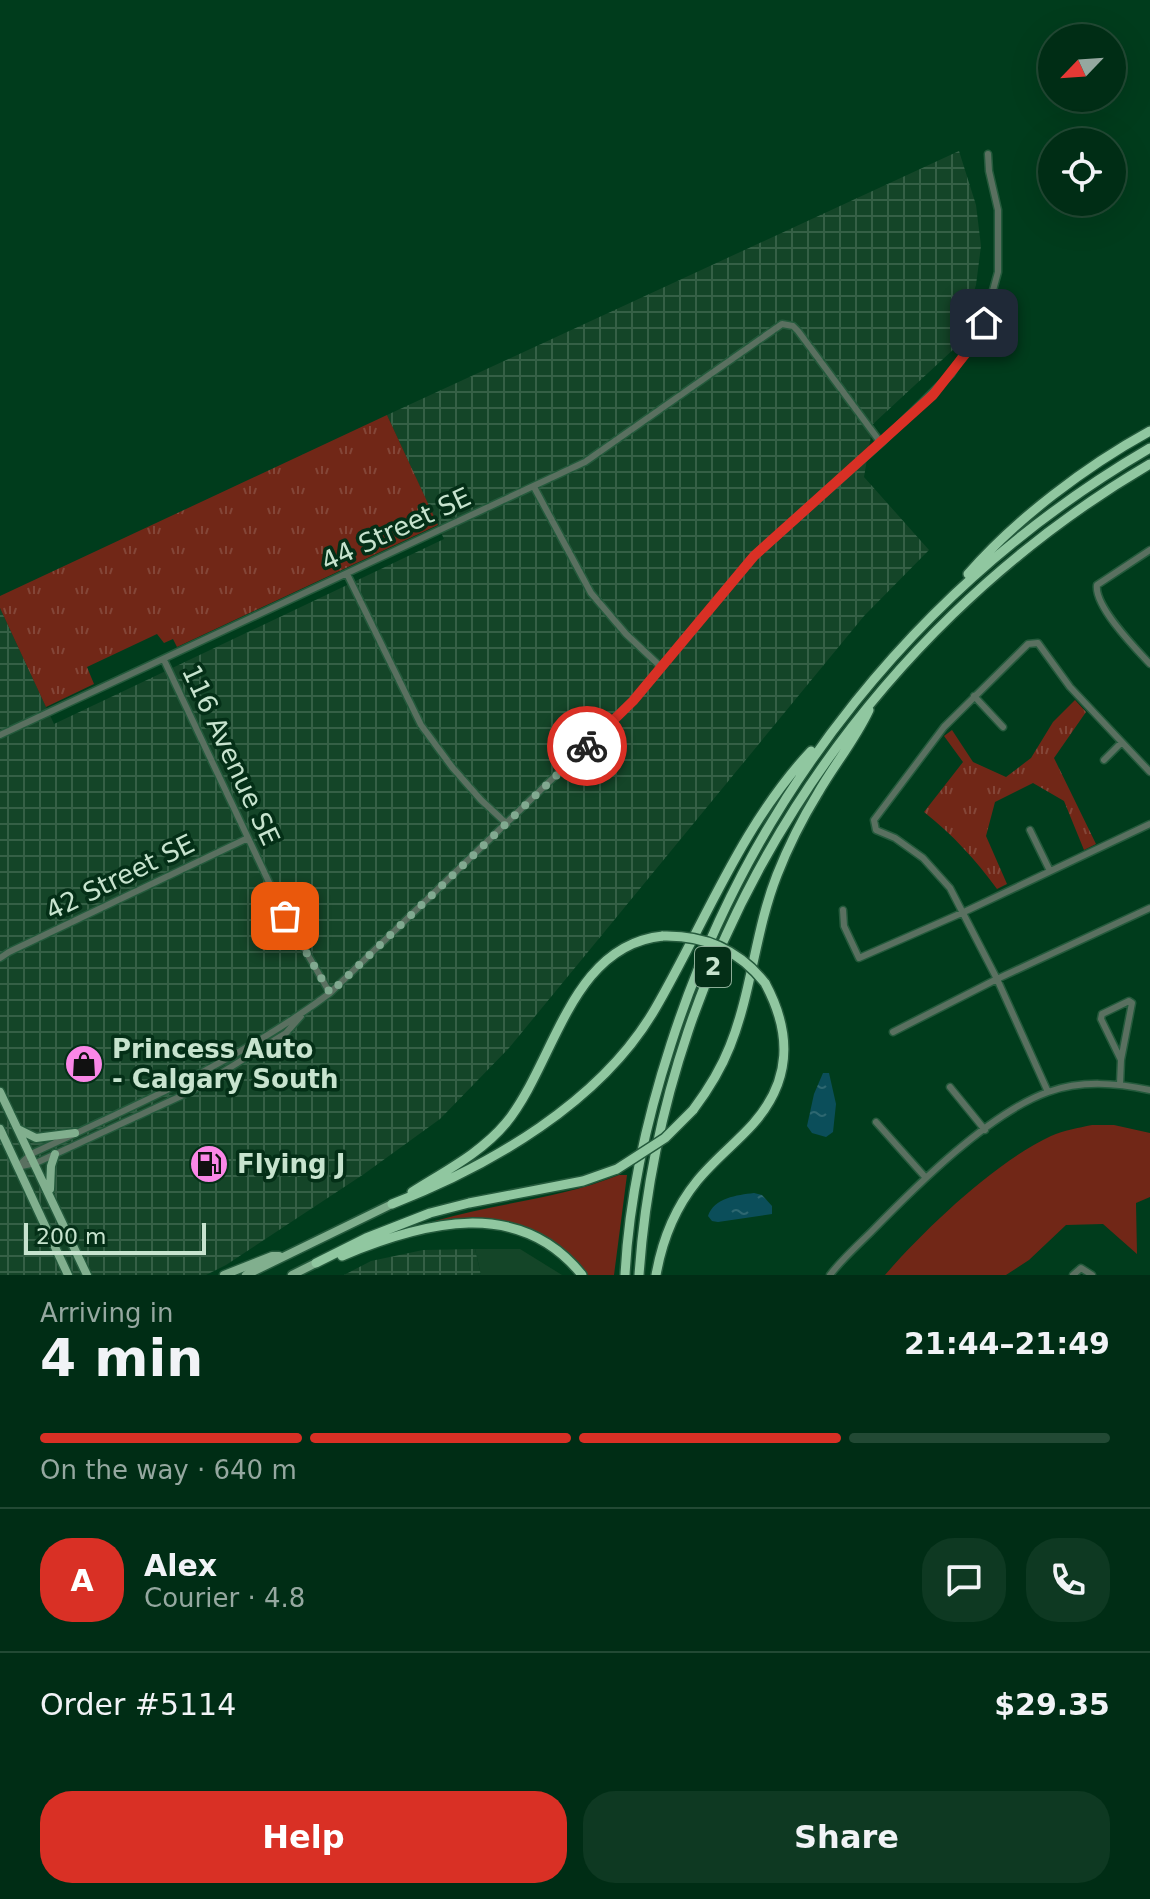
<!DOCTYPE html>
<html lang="en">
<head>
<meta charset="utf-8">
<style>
  body { margin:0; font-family:"DejaVu Sans",sans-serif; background:#0e3922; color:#f1f3f6; height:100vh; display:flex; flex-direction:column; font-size:30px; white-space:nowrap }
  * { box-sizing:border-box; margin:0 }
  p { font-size:26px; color:#95a8a0 }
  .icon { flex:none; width:44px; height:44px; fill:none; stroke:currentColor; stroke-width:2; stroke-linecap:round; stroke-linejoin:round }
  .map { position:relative; height:1275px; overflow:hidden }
  .sheet { display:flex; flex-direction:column; background:#002d15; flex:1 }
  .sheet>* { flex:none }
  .needle { width:52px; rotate:245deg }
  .tools { position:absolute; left:1038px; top:24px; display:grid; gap:16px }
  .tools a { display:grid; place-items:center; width:88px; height:88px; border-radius:50%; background:#002d15; box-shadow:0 8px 32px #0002,0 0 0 2px #224934; font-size:40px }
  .scale { position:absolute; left:24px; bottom:20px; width:182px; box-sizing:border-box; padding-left:8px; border:4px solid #c7e3ce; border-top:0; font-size:22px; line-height:28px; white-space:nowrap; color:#c7e3ce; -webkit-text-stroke:6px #042f17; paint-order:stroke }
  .pin { position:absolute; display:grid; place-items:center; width:68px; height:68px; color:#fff; margin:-34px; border-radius:16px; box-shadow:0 4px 12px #0006 }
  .courier { position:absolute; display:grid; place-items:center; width:80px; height:80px; margin:-40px; border:6px solid #d93025; border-radius:50%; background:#fff; color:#222; box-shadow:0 2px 10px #0007 }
  .headline em { font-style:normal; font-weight:800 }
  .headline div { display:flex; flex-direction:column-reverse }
  .headline { display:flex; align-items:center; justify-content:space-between; height:136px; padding:0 40px }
  h1 { font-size:52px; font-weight:800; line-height:60px }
  .bar { display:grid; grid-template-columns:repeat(4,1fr); gap:12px 8px; align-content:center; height:96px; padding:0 40px }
  .bar i { height:10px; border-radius:6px; background:#224934 }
  .bar .selected { background:#d93025 }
  .bar p { grid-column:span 4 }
  .line { display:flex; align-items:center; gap:20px; padding:0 40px; border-top:2px solid #224934 }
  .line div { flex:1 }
  .round { display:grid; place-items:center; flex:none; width:84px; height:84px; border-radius:32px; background:#0e3922 }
  .action { display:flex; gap:16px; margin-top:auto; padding:16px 40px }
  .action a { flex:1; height:92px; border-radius:32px; background:#d93025; color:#fff; font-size:32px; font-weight:800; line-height:92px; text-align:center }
  .action a+a { background:#0e3922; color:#f1f3f6 }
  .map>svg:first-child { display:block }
</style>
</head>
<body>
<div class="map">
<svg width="1150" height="1275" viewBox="0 0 1150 1275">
  <defs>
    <pattern id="industrial-grid" width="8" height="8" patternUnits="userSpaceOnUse" patternTransform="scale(2)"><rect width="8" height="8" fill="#144528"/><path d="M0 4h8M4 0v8" fill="none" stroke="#356046"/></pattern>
    <pattern id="park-tufts" width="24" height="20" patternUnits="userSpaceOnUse" patternTransform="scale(2)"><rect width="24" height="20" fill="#712717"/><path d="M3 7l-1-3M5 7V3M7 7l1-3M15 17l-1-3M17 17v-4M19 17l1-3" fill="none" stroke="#844638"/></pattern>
    <pattern id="water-ripples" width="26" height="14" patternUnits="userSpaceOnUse" patternTransform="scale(2)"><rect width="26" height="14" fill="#0b4e5a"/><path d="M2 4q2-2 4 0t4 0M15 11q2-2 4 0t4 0" fill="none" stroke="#2d6770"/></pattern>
  </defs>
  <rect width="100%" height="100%" fill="#003c1c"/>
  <!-- built -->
  <path fill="#144528" d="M475,1249h45l42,26h-81z"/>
  <!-- industrial -->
  <path fill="url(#industrial-grid)" d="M959,151l17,54 5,41 -5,39 -20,62 -83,77 -9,53 65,73 -65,66 -355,432 -69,71 -76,55 -138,91 -20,10h-206v-667l54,116 390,-185 -57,-124z
    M475,1249l6,26h-137l27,-14 52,-11z"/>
  <!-- grass -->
  <path fill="#712717" d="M1092,1125h22l36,8v64l-14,6 1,51 -34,-30 -37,1 -37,35 -23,15h-121c40,-46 110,-113 166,-139 13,-6 27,-8 41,-11z
    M619,1175h8l-13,100h-27l-28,-28 -26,-15 -98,-8v-3c61,-18 124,-22 184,-46z"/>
  <!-- park -->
  <path fill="url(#park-tufts)" d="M387,415l51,110 -261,122 -4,-8 -9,4 -7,-9 -70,33 7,17 -48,23 -46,-99v-12z
    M1075,700l11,12 -32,46 42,86 -12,6 -20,-49 -31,-18 -38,19 -9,34 21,48 -10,5c-22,-30 -44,-54 -73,-77l39,-50 -19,-26 8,-6 21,32 33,15 25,-19 22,-36z"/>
  <!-- water -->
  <path fill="url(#water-ripples)" d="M823,1073h6l7,31 -3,28 -7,5 -14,-4 -5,-7 7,-32z
    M754,1193l8,2 10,11v8l-54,8 -6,-1 -4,-5c6,-18 29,-21 46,-23z"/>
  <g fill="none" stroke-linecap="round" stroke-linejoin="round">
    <!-- minor casing -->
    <g stroke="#245a3c" stroke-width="9">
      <path id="minor" d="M534,487l57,106 35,41 34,32
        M1150,550l-53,35c-3,21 38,63 53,79
        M347,574l74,151 31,42 29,33 26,24
        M164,660l120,254 46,79
        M974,696l29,31
        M0,735l585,-273 197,-138 11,2 5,5 83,112
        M1104,760l17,-17
        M1030,830l20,41
        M843,910l1,16 15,32 105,-46 186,-88
        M0,958l9,-6 239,-114
        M893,1032l104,-53 153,-71
        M1120,1084l1,-24 11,-57 -3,-2 -27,13 -1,5 20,41
        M950,1087l35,43
        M1048,1092l-51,-113 -47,-91 -27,-30 -28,-20 -19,-8 -2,-10 70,-93 84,-83 10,-1 32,44 80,85
        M876,1122l50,56
        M17,1167l14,-13c103,-48 208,-93 299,-161l303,-292 121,-145 127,-113 70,-69 33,-51 14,-51v-62l-9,-39 -1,-17
        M17,1167l19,-4 156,-72 94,-58 15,-17
        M830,1275c12,-16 28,-30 42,-44 44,-45 117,-118 176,-139 34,-12 68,-9 102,-2
        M1073,1275l8,-7 11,7"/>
    </g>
    <!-- major casing -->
    <g stroke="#245a3c" stroke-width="11">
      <path id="major" d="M0,1092l87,183
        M0,1129l68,146
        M20,1130l16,8 39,-5
        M50,1189l1,-23 4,-12
        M224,1275l48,-19h7
        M246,1275l146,-71
        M292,1275l24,-12"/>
    </g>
    <!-- highway casing -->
    <g stroke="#245a3c" stroke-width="12">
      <path id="highway" d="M968,574c48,-55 118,-108 182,-143
        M693,1110c15,-20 28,-41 37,-64 22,-55 25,-115 47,-171 11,-28 25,-56 41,-82 16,-28 37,-53 51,-83
        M412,1192c33,-21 69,-39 94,-69 49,-60 64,-178 157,-187
        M392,1204c98,-38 209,-102 263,-195 50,-86 86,-183 156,-258
        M342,1256c81,-34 177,-60 240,19
        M316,1263l50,-25 64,-25 39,-10 114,-22 34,-12
        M625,1275c4,-78 22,-157 46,-231 81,-251 251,-463 479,-596
        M639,1275c23,-334 224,-643 511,-811
        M656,1275c6,-34 19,-67 41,-94 17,-21 38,-37 56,-57 39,-44 39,-91 12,-141"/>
    </g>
    <!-- minor -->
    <use href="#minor" stroke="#5a7060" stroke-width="6"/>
    <!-- major -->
    <use href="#major" stroke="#81af8e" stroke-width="8"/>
    <!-- highway -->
    <use href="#highway" stroke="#90c7a0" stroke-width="9"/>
    <!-- highway-bridge casing -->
    <g stroke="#245a3c" stroke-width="12" stroke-linecap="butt">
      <path id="highway-bridge" d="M663,936c42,-1 76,14 102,47
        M617,1169l48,-31 28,-28"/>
    </g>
    <!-- highway-bridge -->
    <use href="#highway-bridge" stroke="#90c7a0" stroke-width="9"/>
  </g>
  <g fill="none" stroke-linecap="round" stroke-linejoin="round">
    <!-- done -->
    <path stroke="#81a990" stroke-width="8" stroke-dasharray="0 14.4" d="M285,916l45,77 257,-247"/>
    <!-- route -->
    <path stroke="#d93025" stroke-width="10" d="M587,746l46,-45 121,-145 179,-161 37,-47 14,-25"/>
  </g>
  <!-- icons -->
  <defs>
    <g id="shop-disc" transform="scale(2)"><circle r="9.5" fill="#fa87e7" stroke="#042f17"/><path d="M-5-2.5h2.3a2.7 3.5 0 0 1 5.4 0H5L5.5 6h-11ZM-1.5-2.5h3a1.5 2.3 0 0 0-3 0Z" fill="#111"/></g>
    <g id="fuel-disc" transform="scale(2)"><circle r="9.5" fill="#fa87e7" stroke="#042f17"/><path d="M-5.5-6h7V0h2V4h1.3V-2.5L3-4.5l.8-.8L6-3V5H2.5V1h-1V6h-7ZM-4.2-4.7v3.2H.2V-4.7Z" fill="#111"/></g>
  </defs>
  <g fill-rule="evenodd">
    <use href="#shop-disc" x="84" y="1064"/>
    <use href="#fuel-disc" x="209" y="1164"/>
  </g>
  <g text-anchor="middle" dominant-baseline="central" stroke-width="7" stroke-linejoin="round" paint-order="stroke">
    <!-- shield labels -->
    <rect fill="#042f17" stroke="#8cad97" stroke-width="2" x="695" y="947" width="36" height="40" rx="6"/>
    <g font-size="24" font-weight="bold" fill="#c7e3ce">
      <text x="713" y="967">2</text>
    </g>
    <!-- street labels -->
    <g font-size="26" fill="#c7e3ce" stroke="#042f17">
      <text transform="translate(396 529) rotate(-25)">44 Street SE</text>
      <text transform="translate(231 755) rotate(65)">116 Avenue SE</text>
      <text transform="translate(120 877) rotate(-26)">42 Street SE</text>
    </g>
    <!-- poi labels -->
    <g font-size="26" font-weight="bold" fill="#c7e3ce" stroke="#042f17" text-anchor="start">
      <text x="112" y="1049">Princess Auto<tspan x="112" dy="30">- Calgary South</tspan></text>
      <text x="237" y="1164">Flying J</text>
    </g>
  </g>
</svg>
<div class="tools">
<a><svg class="needle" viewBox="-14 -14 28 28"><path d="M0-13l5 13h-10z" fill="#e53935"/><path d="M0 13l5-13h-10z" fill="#95a8a0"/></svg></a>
<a><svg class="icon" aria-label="locate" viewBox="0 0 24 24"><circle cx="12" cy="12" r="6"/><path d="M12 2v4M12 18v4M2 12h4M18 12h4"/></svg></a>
</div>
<div class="scale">200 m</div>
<div class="pin" style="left:285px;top:916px;background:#ea580c"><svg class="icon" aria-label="bag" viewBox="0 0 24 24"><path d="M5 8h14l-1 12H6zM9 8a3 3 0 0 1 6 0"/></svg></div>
<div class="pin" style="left:984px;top:323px;background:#1f2937"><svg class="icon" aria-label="home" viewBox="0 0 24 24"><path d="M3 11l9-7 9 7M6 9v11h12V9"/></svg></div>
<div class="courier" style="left:587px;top:746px"><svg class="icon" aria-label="bike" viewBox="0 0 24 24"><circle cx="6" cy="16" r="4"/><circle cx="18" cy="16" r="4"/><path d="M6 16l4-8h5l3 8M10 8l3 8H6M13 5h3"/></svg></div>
</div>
<section class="sheet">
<div class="headline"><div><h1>4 min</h1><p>Arriving in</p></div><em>21:44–21:49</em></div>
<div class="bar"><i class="selected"></i><i class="selected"></i><i class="selected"></i><i></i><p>On the way · 640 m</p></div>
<div class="line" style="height:144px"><b class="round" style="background:#d93025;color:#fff">A</b><div><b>Alex</b><p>Courier · 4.8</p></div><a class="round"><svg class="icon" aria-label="chat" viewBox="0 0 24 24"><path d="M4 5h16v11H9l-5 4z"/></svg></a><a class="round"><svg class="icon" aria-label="phone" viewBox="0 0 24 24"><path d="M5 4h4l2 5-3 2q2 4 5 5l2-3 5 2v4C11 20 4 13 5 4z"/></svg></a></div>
<div class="line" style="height:104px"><div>Order #5114</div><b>$29.35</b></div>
<div class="action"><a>Help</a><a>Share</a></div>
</section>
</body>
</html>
